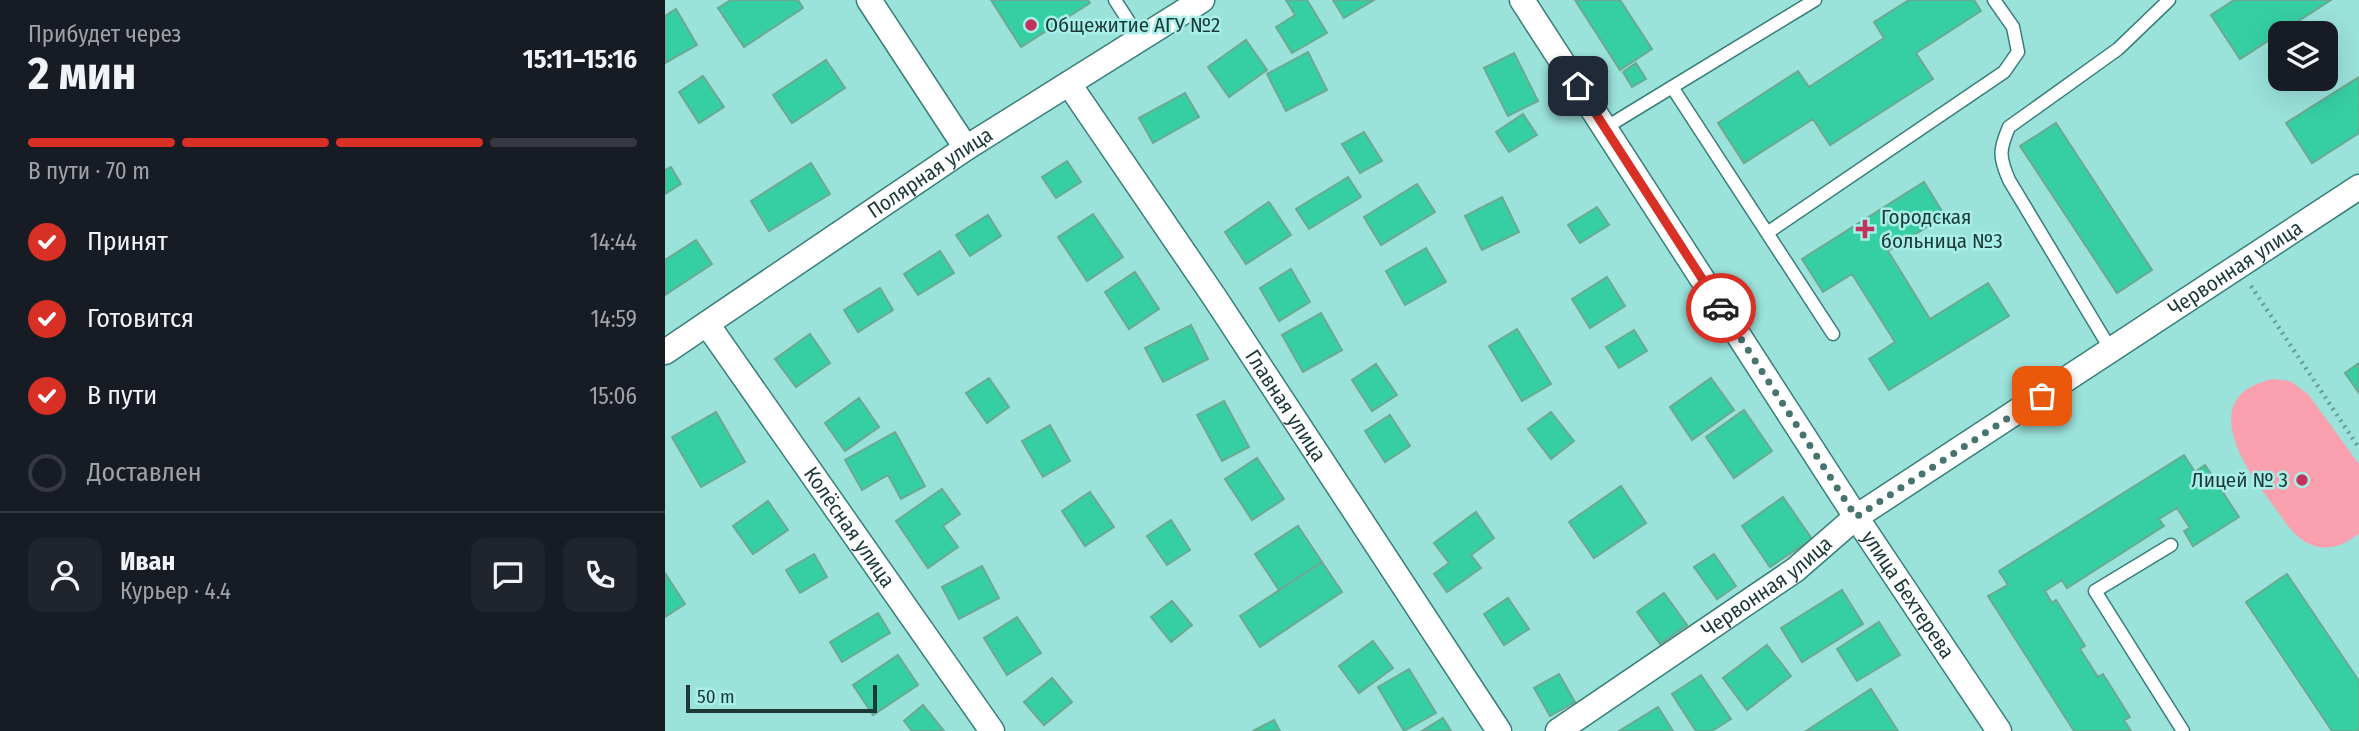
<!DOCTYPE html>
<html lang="ru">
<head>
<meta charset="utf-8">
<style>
  body { margin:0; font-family:"Fira Sans Condensed",sans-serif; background:#20242c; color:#f1f3f6; height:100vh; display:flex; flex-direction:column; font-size:26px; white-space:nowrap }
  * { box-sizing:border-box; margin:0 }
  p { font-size:23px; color:#9ea1a6 }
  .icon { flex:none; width:38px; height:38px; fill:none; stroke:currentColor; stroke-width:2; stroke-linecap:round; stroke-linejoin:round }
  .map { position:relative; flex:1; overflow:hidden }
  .panel { display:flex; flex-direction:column; background:#171b24; width:665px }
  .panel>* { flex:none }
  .buttons { position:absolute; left:1603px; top:21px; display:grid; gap:14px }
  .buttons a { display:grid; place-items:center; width:70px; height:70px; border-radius:14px; background:#171b24; box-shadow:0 7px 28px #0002; font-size:35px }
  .scale { position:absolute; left:21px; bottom:18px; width:191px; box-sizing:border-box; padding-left:7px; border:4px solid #1c3937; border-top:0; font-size:19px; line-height:24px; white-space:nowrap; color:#1c3937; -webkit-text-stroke:5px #a8efe8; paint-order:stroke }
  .pin { position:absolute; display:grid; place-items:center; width:60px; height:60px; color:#fff; margin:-30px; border-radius:14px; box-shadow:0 4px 10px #0006 }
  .courier { position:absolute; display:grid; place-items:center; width:70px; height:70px; margin:-35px; border:5px solid #d93025; border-radius:50%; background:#fff; color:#222; box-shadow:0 2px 9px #0007 }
  .summary em { font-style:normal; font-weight:700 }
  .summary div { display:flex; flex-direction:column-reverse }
  .summary { display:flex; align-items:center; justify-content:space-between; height:119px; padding:0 28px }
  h1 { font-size:46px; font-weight:700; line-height:52px }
  .bar { display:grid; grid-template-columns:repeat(4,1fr); gap:10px 7px; align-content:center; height:84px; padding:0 28px }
  .bar i { height:9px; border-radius:5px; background:#363941 }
  .bar .current { background:#d93025 }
  .bar p { grid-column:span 4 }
  .line { display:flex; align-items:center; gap:18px; padding:0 28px; border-top:2px solid #363941 }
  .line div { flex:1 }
  .round { display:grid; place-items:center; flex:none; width:74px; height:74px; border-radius:14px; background:#20242c }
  ol { padding:0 28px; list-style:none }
  li { display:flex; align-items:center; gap:21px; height:77px }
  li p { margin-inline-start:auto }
  li .icon { padding:7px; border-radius:50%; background:#d93025; color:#fff; stroke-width:4 }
  li:last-child { color:#9ea1a6 }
  li i { width:38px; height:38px; border:4px solid #363941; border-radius:50% }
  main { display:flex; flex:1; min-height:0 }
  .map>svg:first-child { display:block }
</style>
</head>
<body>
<main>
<section class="panel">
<div class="summary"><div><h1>2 мин</h1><p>Прибудет через</p></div><em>15:11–15:16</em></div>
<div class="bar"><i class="current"></i><i class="current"></i><i class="current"></i><i></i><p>В пути · 70 m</p></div>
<ol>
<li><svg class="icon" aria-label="check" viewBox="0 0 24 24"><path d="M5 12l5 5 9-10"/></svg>Принят<p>14:44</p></li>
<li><svg class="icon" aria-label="check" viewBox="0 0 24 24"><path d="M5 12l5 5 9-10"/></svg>Готовится<p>14:59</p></li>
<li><svg class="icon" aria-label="check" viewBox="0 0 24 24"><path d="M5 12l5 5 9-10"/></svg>В пути<p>15:06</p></li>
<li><i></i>Доставлен</li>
</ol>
<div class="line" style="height:126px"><a class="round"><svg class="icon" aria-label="person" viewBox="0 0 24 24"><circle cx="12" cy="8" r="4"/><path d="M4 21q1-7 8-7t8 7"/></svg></a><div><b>Иван</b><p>Курьер · 4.4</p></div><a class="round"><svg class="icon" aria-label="chat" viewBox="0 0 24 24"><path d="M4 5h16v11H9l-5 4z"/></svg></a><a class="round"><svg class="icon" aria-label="phone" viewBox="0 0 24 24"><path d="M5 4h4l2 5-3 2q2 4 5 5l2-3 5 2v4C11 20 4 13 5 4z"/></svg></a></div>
</section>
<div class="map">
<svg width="1694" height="731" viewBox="0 0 1694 731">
  <rect width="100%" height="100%" fill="#9be2db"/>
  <!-- green -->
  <path fill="#faa0af" d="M1608,379l17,2 18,13 51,70v70c-12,8 -25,16 -40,13 -24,-4 -35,-28 -49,-46 -29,-38 -72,-106 3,-122z"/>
  <!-- building -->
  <path fill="#36cfa3" stroke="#6ca892" stroke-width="2" d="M66,0h67l5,8 -59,39 -26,-39z
    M326,0h97l2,3 -69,44z
    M621,0h21l20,33 -35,20 -16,-26 19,-12z
    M668,0h41l-30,18z
    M910,0h45l32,49 -32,21z
    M1244,0h65l7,11 -65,42 17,26 -103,66 -17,-26 -69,44 -26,-40 80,-52 11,16 75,-49 -10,-16z
    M1569,0h97l-91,59 -29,-44z
    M11,9l21,36 -32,18v-47z
    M581,40l21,30 -38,27 -21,-30z
    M643,52l19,38 -41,21 -19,-37z
    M849,53l24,48 -30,15 -24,-48z
    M161,60l19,28 -53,35 -19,-28z
    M971,63l10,16 -14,8 -9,-15z
    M38,76l21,31 -25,16 -20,-31z
    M1694,77v56l-47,30 -26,-40z
    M520,93l14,24 -46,26 -14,-25z
    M858,114l14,21 -28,17 -13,-20z
    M1391,123l96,147 -35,23 -97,-147z
    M699,132l18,29 -22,12 -18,-29z
    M402,161l14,21 -25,16 -14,-21z
    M146,163l19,31 -61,37 -18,-30z
    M6,167l10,17 -16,10v-24z
    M683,177l13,20 -52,32 -13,-20z
    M1259,182l21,34 -57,35 42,68 58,-36 21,33 -120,74 -20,-31 26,-17 -43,-68 -29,18 -21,-33z
    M752,184l18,28 -54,33 -17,-28z
    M837,197l17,35 -37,18 -17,-34z
    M604,202l22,33 -45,29 -21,-32z
    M932,207l12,18 -29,18 -12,-18z
    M428,214l30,43 -36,24 -29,-44z
    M323,215l13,21 -31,20 -14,-21z
    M31,240l16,24 -47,31v-35z
    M761,248l20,34 -41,23 -19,-34z
    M275,251l14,22 -36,22 -14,-21z
    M626,269l19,33 -31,19 -19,-33z
    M470,272l24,37 -30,20 -24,-37z
    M942,277l18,29 -35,22 -18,-29z
    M215,288l13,22 -35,22 -14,-22z
    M656,313l21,37 -39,22 -21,-37z
    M526,325l17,34 -45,23 -18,-34z
    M852,329l34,55 -29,17 -33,-55z
    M969,330l13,21 -28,17 -13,-21z
    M145,334l20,29 -34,24 -21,-28z
    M1694,363v30l-14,-20z
    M711,364l21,31 -25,16 -20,-31z
    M324,378l20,29 -22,16 -21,-30z
    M1046,378l23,32 -42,30 -22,-33z
    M194,398l20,29 -34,24 -20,-28z
    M559,401l25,46 -27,14 -25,-46z
    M1079,410l28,41 -38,27 -28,-41z
    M51,412l29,50 -44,25 -29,-50z
    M886,412l23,29 -23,18 -23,-30z
    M725,415l20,31 -25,16 -20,-31z
    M385,425l20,36 -27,16 -21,-36z
    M230,432l30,54 -24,13 -13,-24 -26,15 -17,-30z
    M1519,455l11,17 10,-7 34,52 -46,29 -9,-15 6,-3 -13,-20 -18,11 5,7 -97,62 -5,-8 -17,11 7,12 4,-3 29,46 -5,3 18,28 5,-3 27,43 -6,3 7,11h-57l-86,-135 20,-11 -9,-14z
    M592,458l27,41 -32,21 -27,-41z
    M956,486l25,37 -52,35 -25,-36z
    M277,489l18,25 -17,12 15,21 -30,21 -32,-47z
    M425,492l24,35 -29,19 -23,-35z
    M1118,497l29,42 -42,28 -28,-41z
    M103,501l20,29 -35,24 -20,-28z
    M811,512l18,26 -23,17 10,13 -34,24 -13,-18 15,-11 -15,-20z
    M506,520l19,30 -23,15 -20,-29z
    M633,526l24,36 -43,28 -24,-36z
    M149,554l13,23 -27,16 -14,-23z
    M1049,554l22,32 -19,13 -23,-32z
    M657,562l20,30 -82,55 -20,-31z
    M317,566l17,32 -40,21 -17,-32z
    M0,573l20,31 -20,13z
    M1622,574l72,107v50h-27l-86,-129z
    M1177,590l21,34 -61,38 -21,-34z
    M999,593l23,32 -27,19 -23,-32z
    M843,598l21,31 -25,16 -20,-31z
    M507,601l20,24 -21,17 -20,-25z
    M213,613l12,20 -48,29 -12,-20z
    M352,617l24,36 -34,22 -23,-37z
    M1214,622l21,33 -43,26 -20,-32z
    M708,641l20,27 -34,25 -20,-27z
    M1102,645l24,31 -44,34 -24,-32z
    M233,655l20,30 -45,30 -20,-30z
    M744,669l27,44 -32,18 -26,-44z
    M894,674l16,28 -25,14 -16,-28z
    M1036,675l30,44 -19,12h-16l-24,-37z
    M387,678l20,24 -28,23 -20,-23z
    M1206,689l27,42h-92z
    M258,705l21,26h-32l-8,-10z
    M993,707l15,24h-54z
    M778,718l8,13h-29z
    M609,720l6,11h-27z"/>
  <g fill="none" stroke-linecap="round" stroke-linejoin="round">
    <!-- lane casing -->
    <g stroke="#387e79" stroke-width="15">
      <path id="lane" d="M450,0l25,39
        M1007,87l161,247
        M940,128l210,-128
        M1102,233l237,-161 14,-20 -5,-25 -19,-27
        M1446,350l-102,-170c-10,-23 -10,-30 0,-53l109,-78 51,-49
        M1506,545l-76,46 88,140"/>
    </g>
    <!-- street casing -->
    <g stroke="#387e79" stroke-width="27">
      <g id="street">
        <path d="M204,0l97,148"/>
        <path id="s1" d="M857,0l334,517 143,214"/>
        <path id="s2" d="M404,84l146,214 284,433"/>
        <path id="s3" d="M42,324l285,407"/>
        <path id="s4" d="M0,352l301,-204 236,-148"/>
        <path id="s5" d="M893,731l237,-161 61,-53 503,-330"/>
      </g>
    </g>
    <!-- path -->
    <path stroke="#669b96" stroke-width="4.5" stroke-dasharray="2 5" stroke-linecap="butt" d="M1586,286l108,162"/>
    <!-- lane -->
    <use href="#lane" stroke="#fff" stroke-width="12"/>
    <!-- street -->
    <use href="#street" stroke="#fff" stroke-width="24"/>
  </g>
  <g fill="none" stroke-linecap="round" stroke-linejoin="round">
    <!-- done -->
    <path stroke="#487470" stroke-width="7" stroke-dasharray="0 12.6" d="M1056,308l135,209 186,-121"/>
    <!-- route -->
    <path stroke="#d93025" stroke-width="9" d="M913,86l143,222"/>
  </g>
  <!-- markers -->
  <g fill="#c2335c" stroke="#a8efe8" stroke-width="2.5">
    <circle cx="366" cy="25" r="7"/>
    <path d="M1196.5 218.5h7v7h7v7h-7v7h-7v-7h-7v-7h7z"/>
    <circle cx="1637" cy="480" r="7"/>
  </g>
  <g text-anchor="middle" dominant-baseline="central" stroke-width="5" stroke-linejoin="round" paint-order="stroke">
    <!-- poi labels -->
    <g font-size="21" fill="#1c3937" stroke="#a8efe8" text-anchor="start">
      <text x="380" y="25">Общежитие АГУ №2</text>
      <text x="1216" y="217">Городская<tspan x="1216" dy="24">больница №3</tspan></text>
      <text x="1623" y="480" text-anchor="end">Лицей № 3</text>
    </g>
    <!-- street labels -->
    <g font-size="21" fill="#1c3937" stroke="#a8efe8">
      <text stroke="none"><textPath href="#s4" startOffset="320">Полярная улица</textPath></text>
      <text stroke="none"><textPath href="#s5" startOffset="821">Червонная улица</textPath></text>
      <text stroke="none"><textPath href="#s2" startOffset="388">Главная улица</textPath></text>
      <text stroke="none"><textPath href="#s3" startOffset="248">Колёсная улица</textPath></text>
      <text stroke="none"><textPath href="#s5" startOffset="254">Червонная улица</textPath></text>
      <text stroke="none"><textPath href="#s1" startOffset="709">улица Бехтерева</textPath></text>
    </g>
  </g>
</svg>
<div class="buttons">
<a><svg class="icon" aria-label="layers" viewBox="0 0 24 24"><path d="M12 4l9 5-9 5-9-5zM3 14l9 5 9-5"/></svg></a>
</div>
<div class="scale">50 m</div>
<div class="pin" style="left:1377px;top:396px;background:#ea580c"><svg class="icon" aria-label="bag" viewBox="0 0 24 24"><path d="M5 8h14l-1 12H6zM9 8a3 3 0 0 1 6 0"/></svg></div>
<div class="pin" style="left:913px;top:86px;background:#1f2937"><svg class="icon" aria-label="home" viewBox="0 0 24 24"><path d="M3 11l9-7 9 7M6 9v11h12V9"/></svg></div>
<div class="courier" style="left:1056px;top:308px"><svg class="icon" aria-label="car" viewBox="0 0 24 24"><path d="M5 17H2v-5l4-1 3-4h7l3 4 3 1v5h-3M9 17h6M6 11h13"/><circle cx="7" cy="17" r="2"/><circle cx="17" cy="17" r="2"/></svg></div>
</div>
</main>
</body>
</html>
